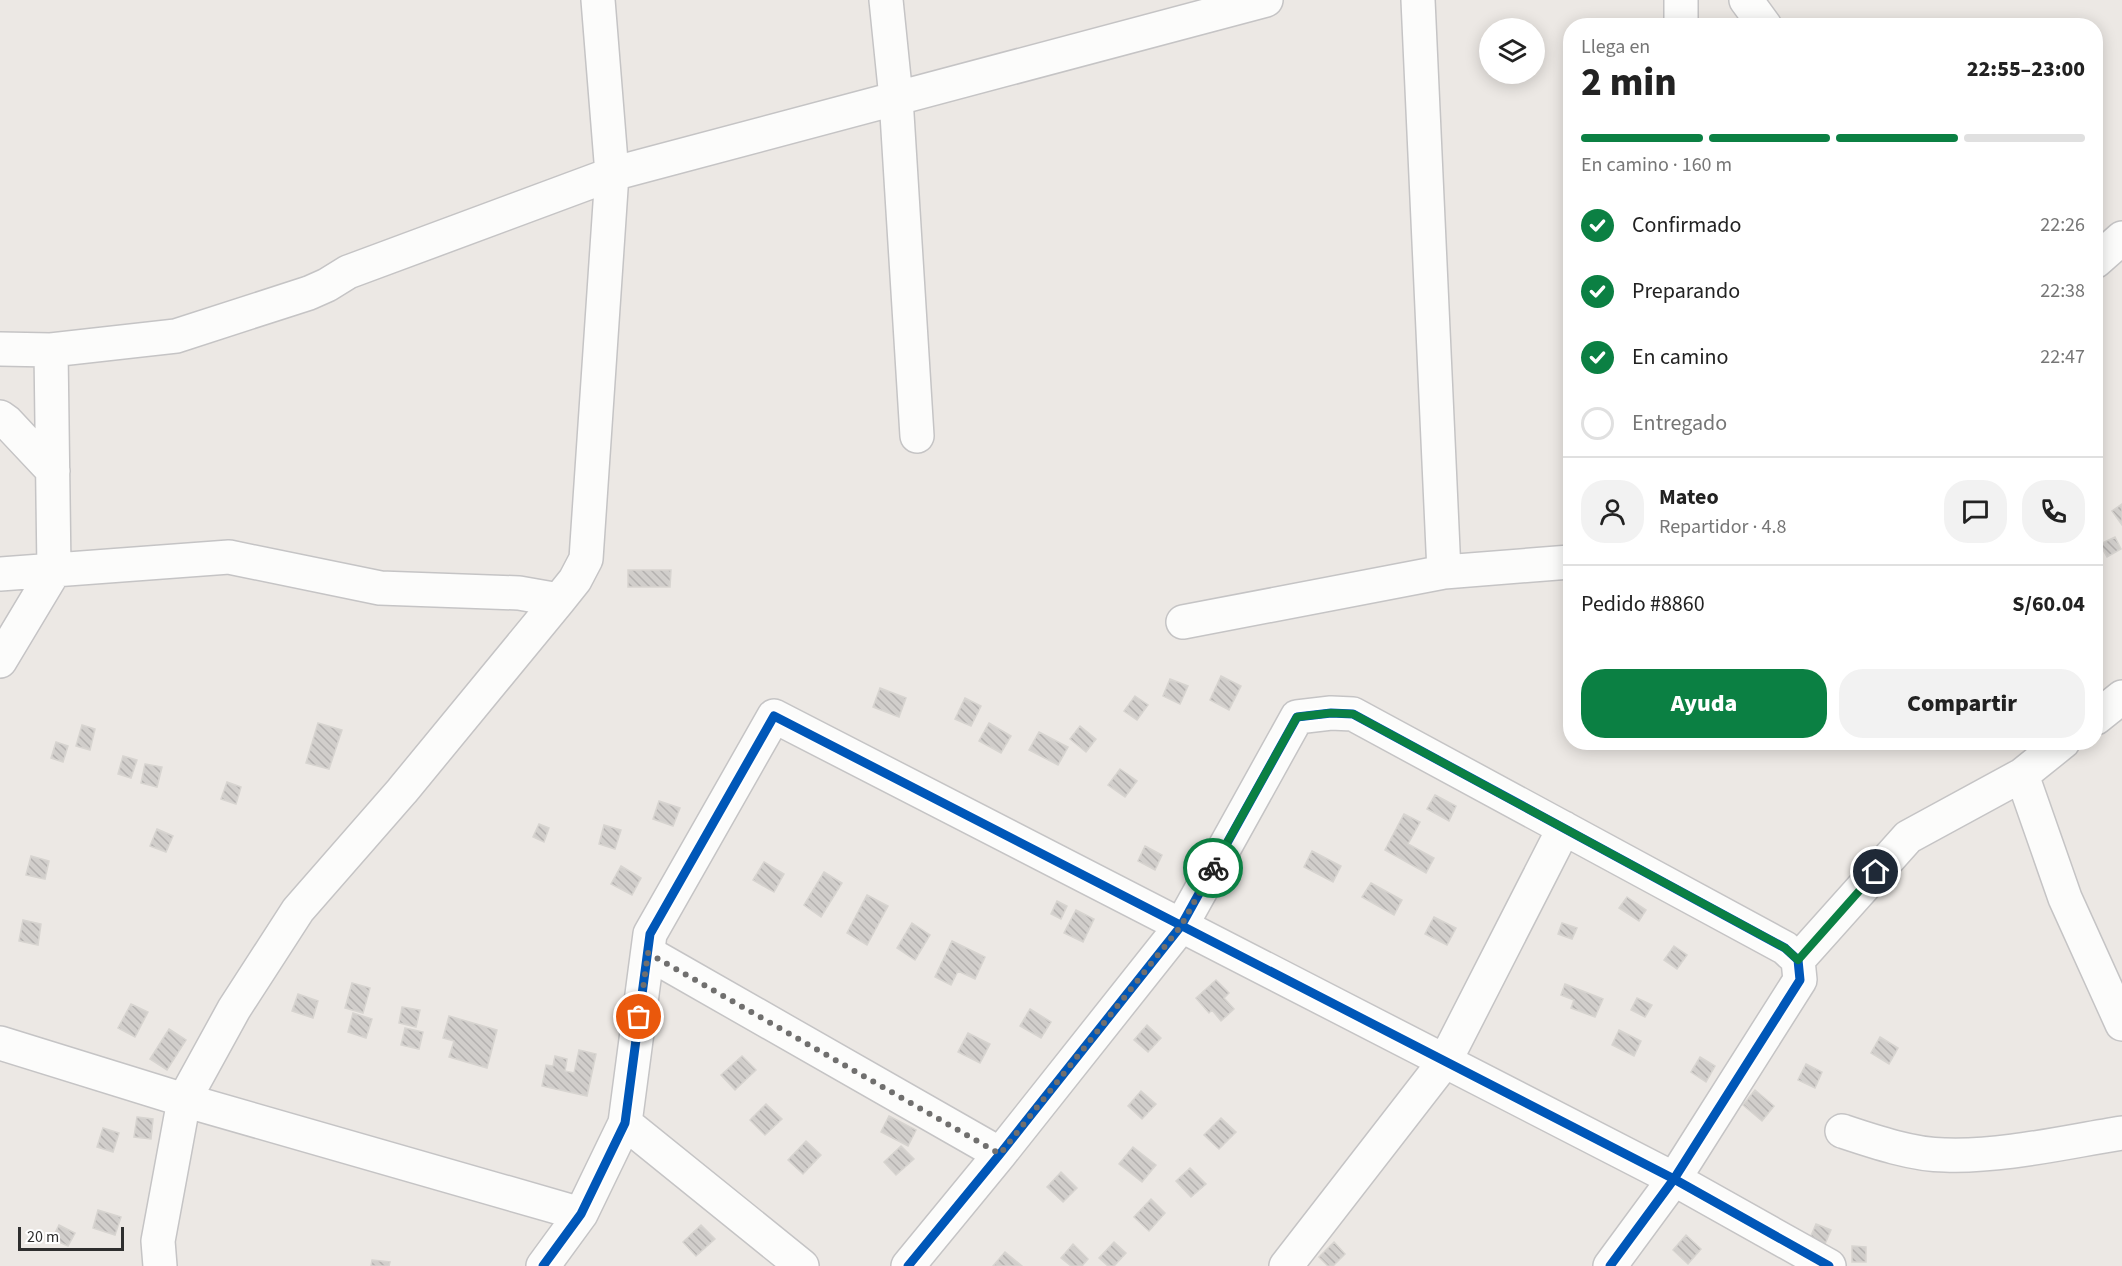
<!DOCTYPE html>
<html lang="es">
<head>
<meta charset="utf-8">
<style>
  body { margin:0; font-family:"Source Sans 3",sans-serif; background:#f2f2f2; color:#222; height:100vh; display:flex; flex-direction:column; font-size:22px; white-space:nowrap }
  * { box-sizing:border-box; margin:0 }
  p { font-size:20px; color:#767676 }
  .icon { flex:none; width:33px; height:33px; fill:none; stroke:currentColor; stroke-width:2; stroke-linecap:round; stroke-linejoin:round }
  .map { position:relative; flex:1; overflow:hidden }
  .sheet { position:absolute; left:1563px; top:18px; width:540px; height:732px; display:flex; flex-direction:column; background:#fff; border-radius:24px; box-shadow:0 3px 15px #0003 }
  .sheet>* { flex:none }
  .tools { position:absolute; left:1479px; top:18px; display:grid; gap:12px }
  .tools a { display:grid; place-items:center; width:66px; height:66px; border-radius:50%; background:#fff; box-shadow:0 3px 15px #0003; font-size:30px }
  .scale { position:absolute; left:18px; bottom:15px; width:106px; box-sizing:border-box; padding-left:6px; border:3px solid #2e2e2e; border-top:0; font-size:16px; line-height:21px; white-space:nowrap; color:#2e2e2e; -webkit-text-stroke:4px #fff; paint-order:stroke }
  .pin { position:absolute; display:grid; place-items:center; width:51px; height:51px; color:#fff; margin:-26px; border:3px solid #fff; border-radius:50%; box-shadow:0 2px 6px #0007 }
  .courier { position:absolute; display:grid; place-items:center; width:60px; height:60px; margin:-30px; border:4px solid #0b8043; border-radius:50%; background:#fff; color:#222; box-shadow:0 2px 8px #0007 }
  .head em { font-style:normal; font-weight:800 }
  .head div { display:flex; flex-direction:column-reverse }
  .head { display:flex; align-items:center; justify-content:space-between; height:102px; padding:0 18px }
  h1 { font-size:39px; font-weight:800; line-height:45px }
  .bar { display:grid; grid-template-columns:repeat(4,1fr); gap:9px 6px; align-content:center; height:72px; padding:0 18px }
  .bar i { height:8px; border-radius:4px; background:#e0e0e0 }
  .bar .current { background:#0b8043 }
  .bar p { grid-column:span 4 }
  .line { display:flex; align-items:center; gap:15px; padding:0 18px; border-top:2px solid #e0e0e0 }
  .line div { flex:1 }
  .round { display:grid; place-items:center; flex:none; width:63px; height:63px; border-radius:24px; background:#f2f2f2 }
  ol { padding:0 18px; list-style:none }
  li { display:flex; align-items:center; gap:18px; height:66px }
  li p { margin-inline-start:auto }
  li .icon { padding:6px; border-radius:50%; background:#0b8043; color:#fff; stroke-width:4 }
  li:last-child { color:#767676 }
  li i { width:33px; height:33px; border:3px solid #e0e0e0; border-radius:50% }
  .action { display:flex; gap:12px; margin-top:auto; padding:12px 18px }
  .action a { flex:1; height:69px; border-radius:24px; background:#0b8043; color:#fff; font-size:24px; font-weight:800; line-height:69px; text-align:center }
  .action a+a { background:#f2f2f2; color:#222 }
  .map>svg:first-child { display:block }
</style>
</head>
<body>
<div class="map">
<svg width="2122" height="1266" viewBox="0 0 2122 1266">
  <defs>
    <pattern id="building-back-hatch" width="6" height="6" patternUnits="userSpaceOnUse" patternTransform="scale(1.5)"><rect width="6" height="6" fill="#d1cecb"/><path d="M-1 5l2 2M0 0l6 6M5-1l2 2" fill="none" stroke="#b4b1af"/></pattern>
  </defs>
  <rect width="100%" height="100%" fill="#ece8e4"/>
  <!-- building -->
  <path fill="url(#building-back-hatch)" stroke="#d7d4d0" stroke-width="1.5" d="M2122,504v21l-10,-14z
    M2115,537l6,12 -14,8 -7,-13z
    M628,570h43l-1,17h-42z
    M1221,676l20,10 -12,24 -19,-10z
    M1170,679l18,7 -8,18 -17,-8z
    M880,688l26,10 -7,19 -26,-10z
    M1135,696l13,9 -11,15 -13,-9z
    M965,698l16,8 -10,20 -16,-7z
    M318,723l24,7 -13,39 -23,-6z
    M989,723l22,13 -10,17 -22,-12z
    M82,725l13,4 -5,21 -14,-4z
    M1080,726l16,13 -10,13 -16,-13z
    M1039,732l29,15 -10,18 -29,-15z
    M56,742l12,4 -5,16 -12,-4z
    M123,756l14,4 -6,18 -13,-4z
    M145,764l17,3 -5,20 -16,-4z
    M1120,769l17,12 -12,16 -17,-12z
    M227,782l14,5 -5,17 -15,-5z
    M1435,795l21,11 -7,15 -22,-12z
    M659,801l21,7 -7,18 -20,-7z
    M1404,814l16,8 -12,22 26,14 -8,15 -41,-23z
    M539,824l10,4 -5,14 -11,-5z
    M604,825l17,5 -6,19 -16,-5z
    M157,829l16,7 -7,16 -16,-6z
    M1145,846l17,9 -7,15 -17,-9z
    M1312,851l29,15 -8,16 -29,-15z
    M31,856l18,5 -4,18 -19,-4z
    M764,862l20,12 -10,18 -21,-12z
    M621,866l20,12 -9,17 -21,-11z
    M824,872l18,11 -21,34 -17,-12z
    M1371,883l31,17 -8,15 -32,-18z
    M867,895l21,11 -21,39 -20,-12z
    M1627,897l19,13 -7,11 -20,-13z
    M1057,901l10,5 -6,13 -10,-5z
    M1076,910l18,9 -11,23 -19,-9z
    M1434,917l22,11 -9,17 -22,-11z
    M23,920l18,4 -3,21 -19,-4z
    M912,923l18,12 -15,25 -18,-12z
    M1562,923l15,5 -5,11 -14,-5z
    M952,941l33,16 -10,22 -17,-8 -7,14 -16,-8z
    M1674,946l13,9 -10,14 -13,-9z
    M1216,980l13,13 -5,5 10,11 -13,12 -9,-11 -3,3 -13,-15z
    M352,983l18,5 -7,25 -18,-5z
    M1565,984l38,15 -8,18 -24,-9 3,-8 -13,-5z
    M298,994l20,7 -5,17 -21,-7z
    M1637,998l15,7 -7,12 -14,-7z
    M131,1004l17,8 -13,25 -17,-9z
    M402,1007l18,3 -4,17 -17,-4z
    M1030,1009l21,13 -10,16 -21,-12z
    M353,1013l19,6 -6,19 -18,-6z
    M449,1016l48,14 -10,38 -38,-11 5,-16 -11,-3z
    M1147,1025l14,13 -13,14 -14,-12z
    M405,1028l18,4 -4,17 -18,-4z
    M169,1029l17,11 -19,30 -17,-11z
    M1619,1030l22,11 -7,15 -22,-11z
    M968,1033l22,11 -10,19 -22,-11z
    M1880,1037l18,11 -9,16 -18,-11z
    M579,1050l17,4 -9,42 -45,-10 4,-21 7,1 2,-10 12,3 -2,12 9,2z
    M742,1056l14,14 -21,20 -14,-15z
    M1700,1057l15,9 -9,16 -15,-10z
    M1806,1064l16,8 -7,16 -17,-8z
    M1755,1090l19,16 -12,15 -19,-16z
    M1141,1091l15,13 -14,15 -14,-13z
    M766,1104l16,15 -17,16 -15,-15z
    M889,1116l27,14 -8,16 -27,-14z
    M137,1117l16,2 -2,20 -17,-2z
    M1221,1118l15,14 -17,17 -15,-14z
    M103,1128l16,5 -6,19 -16,-5z
    M806,1141l15,14 -18,19 -15,-14z
    M901,1146l13,13 -18,16 -12,-13z
    M1133,1147l23,18 -14,17 -23,-18z
    M1190,1168l16,16 -15,13 -15,-16z
    M1061,1172l16,16 -14,14 -16,-15z
    M1151,1199l14,14 -16,18 -15,-14z
    M98,1210l23,7 -6,18 -22,-7z
    M1816,1224l15,6 -6,14 -15,-6z
    M59,1225l16,8 -7,13 -16,-7z
    M701,1225l14,14 -19,17 -13,-14z
    M1686,1235l15,14 -13,15 -15,-14z
    M1114,1242l12,11 -12,13h-6l-9,-8z
    M1334,1242l11,12 -12,12h-5l-9,-9z
    M1073,1244l15,15 -6,7h-11l-10,-8z
    M1852,1246l14,1v15h-14z
    M1005,1252l17,14h-29z
    M372,1260l18,2 -1,4h-18z"/>
  <g fill="none" stroke-linecap="round" stroke-linejoin="round">
    <!-- minor casing -->
    <g stroke="#c5c4c5" stroke-width="36">
      <path id="minor" d="M886,0l10,98 21,338
        M1418,0l26,572
        M1681,0v26
        M1746,0l19,26
        M2096,261l26,-23
        M0,349l51,1 125,-14 133,-43 18,-8 21,-13 264,-98 654,-174
        M0,417l7,5 46,49
        M0,574l229,-17 151,31 139,5 40,7
        M1183,622l261,-50 126,-10
        M0,661l54,-90 -3,-221
        M2096,718l26,-21
        M2022,775l43,123 57,126
        M648,953l352,201
        M1798,960l110,-123 114,-62 41,-33
        M0,1043l184,57 397,114
        M625,1123l177,143
        M1842,1131c30,10 71,24 103,24 58,2 120,-13 177,-22
        M160,1266l-2,-25 26,-141 50,-91 64,-99 104,-119 157,-191 16,-20 11,-21 26,-385 -14,-174
        M543,1266l38,-52 44,-91 25,-189 124,-218 900,463 155,87
        M908,1266l92,-112 181,-228 116,-209 34,-4 22,1 432,234 13,12 2,20 -126,199 -64,87
        M1286,1266l159,-205 119,-233"/>
    </g>
    <!-- minor -->
    <use href="#minor" stroke="#fcfcfb" stroke-width="33"/>
    <!-- cycleway casing -->
    <g stroke="#fff" stroke-width="13">
      <path id="cycleway" d="M543,1266l38,-52 44,-91 25,-189 124,-218 900,463 155,87
        M908,1266l92,-112 181,-228 116,-209 34,-4 22,1 432,234 13,12 2,20 -126,199 -64,87"/>
    </g>
    <!-- cycleway -->
    <use href="#cycleway" stroke="#0057b8" stroke-width="9"/>
  </g>
  <g fill="none" stroke-linecap="round" stroke-linejoin="round">
    <!-- done -->
    <path stroke="#706f6e" stroke-width="6" stroke-dasharray="0 10.8" d="M639,1017l9,-64 352,201 181,-228 32,-58"/>
    <!-- route -->
    <path stroke="#0b8043" stroke-width="8" d="M1213,868l84,-151 34,-4 22,1 432,234 13,12 78,-88"/>
  </g>
</svg>
<div class="tools">
<a><svg class="icon" aria-label="layers" viewBox="0 0 24 24"><path d="M12 4l9 5-9 5-9-5zM3 14l9 5 9-5"/></svg></a>
</div>
<div class="scale">20 m</div>
<div class="pin" style="left:639px;top:1017px;background:#ea580c"><svg class="icon" aria-label="bag" viewBox="0 0 24 24"><path d="M5 8h14l-1 12H6zM9 8a3 3 0 0 1 6 0"/></svg></div>
<div class="pin" style="left:1876px;top:872px;background:#1f2937"><svg class="icon" aria-label="home" viewBox="0 0 24 24"><path d="M3 11l9-7 9 7M6 9v11h12V9"/></svg></div>
<div class="courier" style="left:1213px;top:868px"><svg class="icon" aria-label="bike" viewBox="0 0 24 24"><circle cx="6" cy="16" r="4"/><circle cx="18" cy="16" r="4"/><path d="M6 16l4-8h5l3 8M10 8l3 8H6M13 5h3"/></svg></div>
<section class="sheet">
<div class="head"><div><h1>2 min</h1><p>Llega en</p></div><em>22:55–23:00</em></div>
<div class="bar"><i class="current"></i><i class="current"></i><i class="current"></i><i></i><p>En camino · 160 m</p></div>
<ol>
<li><svg class="icon" aria-label="check" viewBox="0 0 24 24"><path d="M5 12l5 5 9-10"/></svg>Confirmado<p>22:26</p></li>
<li><svg class="icon" aria-label="check" viewBox="0 0 24 24"><path d="M5 12l5 5 9-10"/></svg>Preparando<p>22:38</p></li>
<li><svg class="icon" aria-label="check" viewBox="0 0 24 24"><path d="M5 12l5 5 9-10"/></svg>En camino<p>22:47</p></li>
<li><i></i>Entregado</li>
</ol>
<div class="line" style="height:108px"><a class="round"><svg class="icon" aria-label="person" viewBox="0 0 24 24"><circle cx="12" cy="8" r="4"/><path d="M4 21q1-7 8-7t8 7"/></svg></a><div><b>Mateo</b><p>Repartidor · 4.8</p></div><a class="round"><svg class="icon" aria-label="chat" viewBox="0 0 24 24"><path d="M4 5h16v11H9l-5 4z"/></svg></a><a class="round"><svg class="icon" aria-label="phone" viewBox="0 0 24 24"><path d="M5 4h4l2 5-3 2q2 4 5 5l2-3 5 2v4C11 20 4 13 5 4z"/></svg></a></div>
<div class="line" style="height:78px"><div>Pedido #8860</div><b>S/60.04</b></div>
<div class="action"><a>Ayuda</a><a>Compartir</a></div>
</section>
</div>
</body>
</html>
